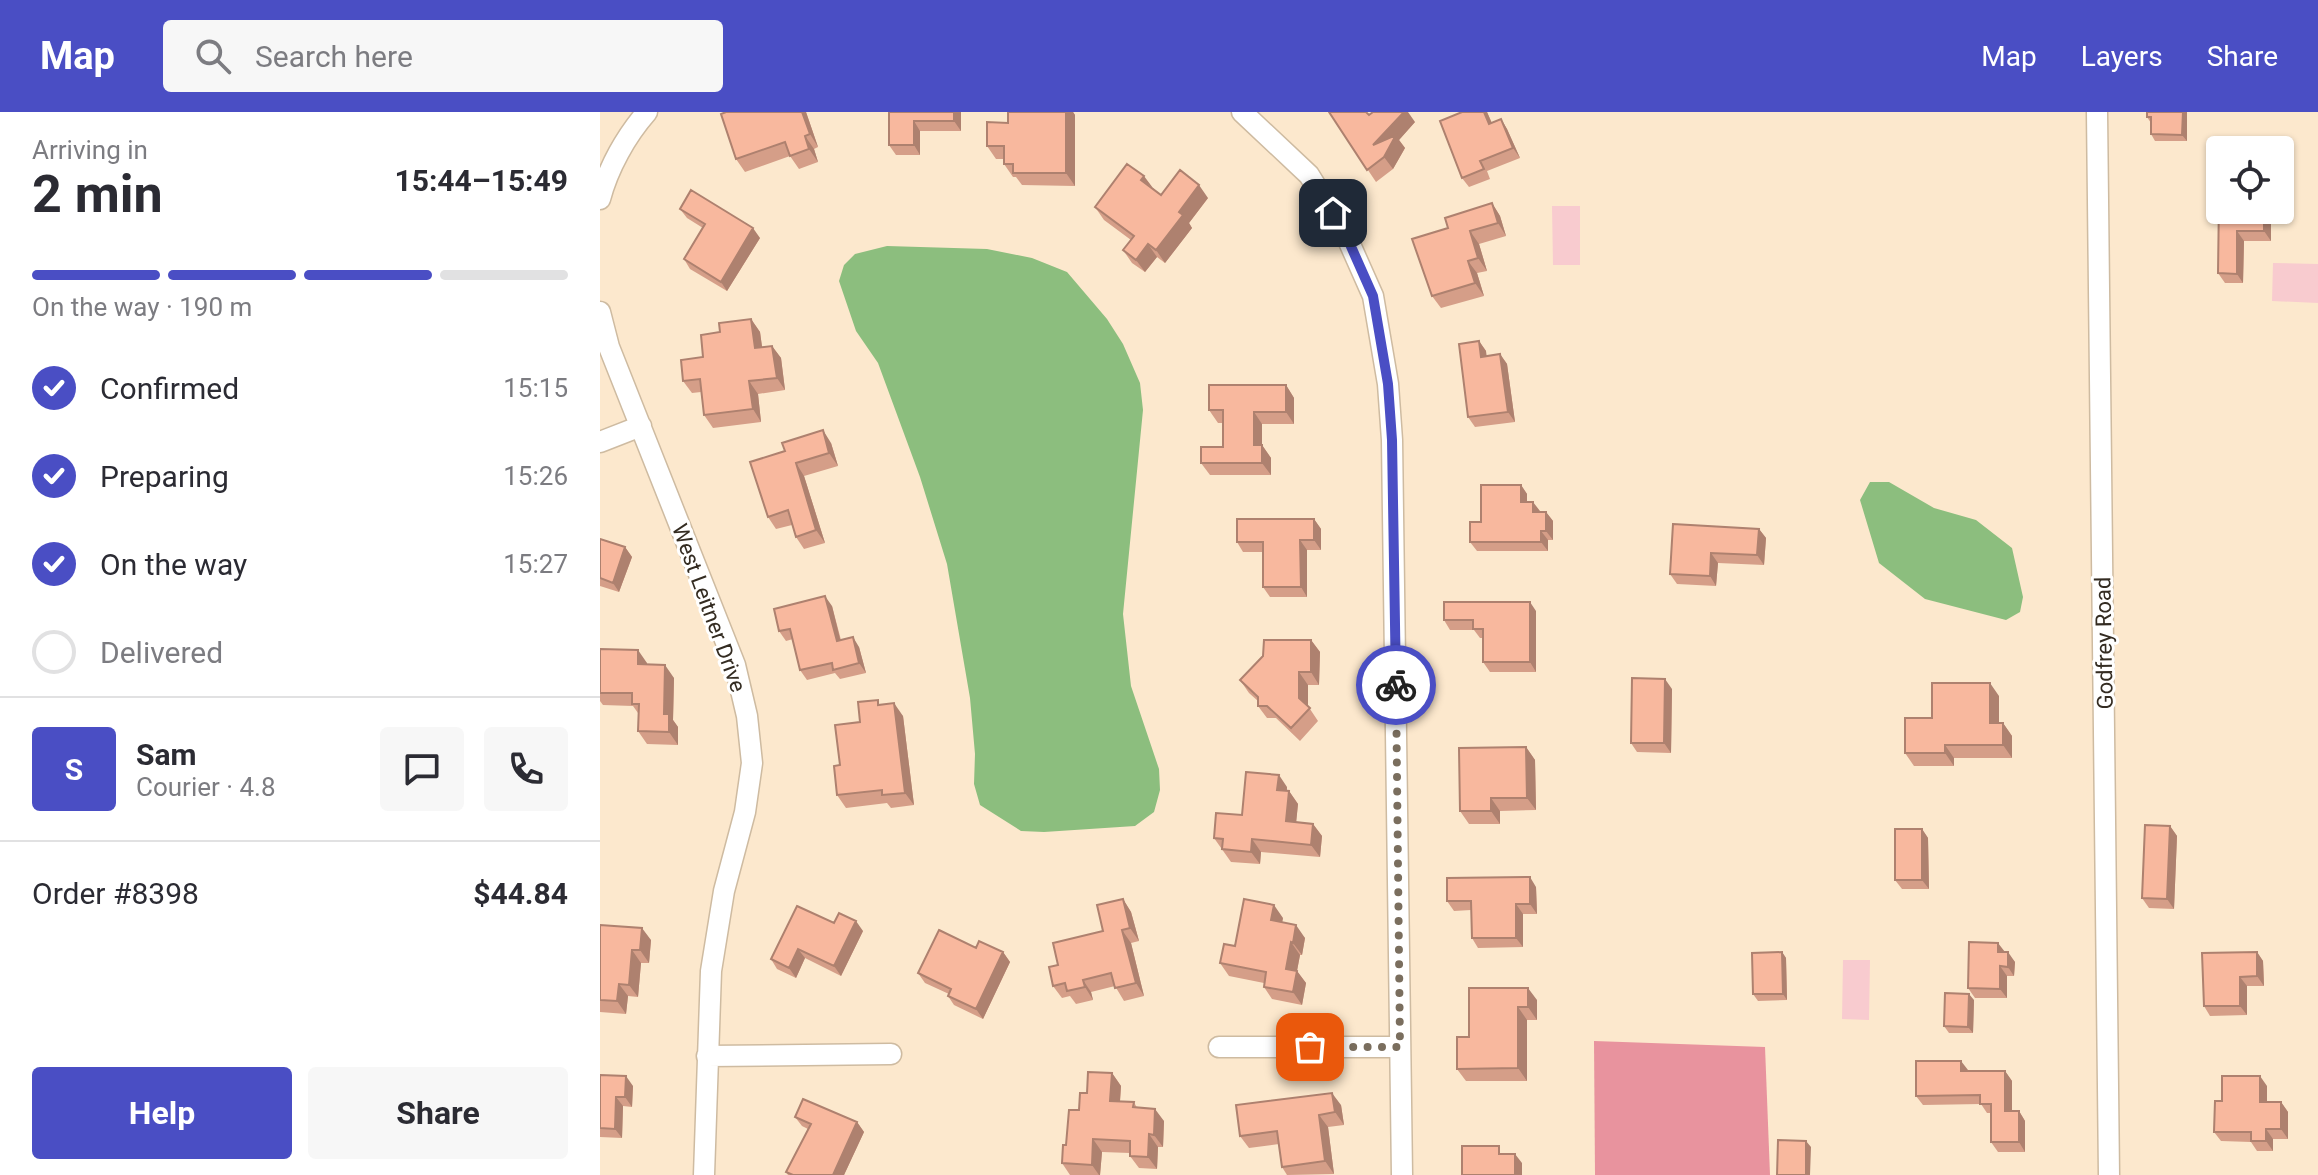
<!DOCTYPE html>
<html lang="en">
<head>
<meta charset="utf-8">
<style>
  body { margin:0; font-family:Roboto,sans-serif; background:#f7f7f7; color:#2b2b33; height:100vh; display:flex; flex-direction:column; font-size:30px; white-space:nowrap }
  * { box-sizing:border-box; margin:0 }
  p { font-size:26px; color:#7c7c81 }
  .icon { flex:none; width:44px; height:44px; fill:none; stroke:currentColor; stroke-width:2; stroke-linecap:round; stroke-linejoin:round }
  .map { position:relative; flex:1; overflow:hidden }
  .drawer { display:flex; flex-direction:column; background:#fff; width:600px }
  .drawer>* { flex:none }
  .tools { position:absolute; left:1606px; top:24px; display:grid; gap:16px }
  .tools a { display:grid; place-items:center; width:88px; height:88px; border-radius:8px; background:#fff; box-shadow:0 2px 6px #0004; font-size:40px }
  .pin { position:absolute; display:grid; place-items:center; width:68px; height:68px; color:#fff; margin:-34px; border-radius:16px; box-shadow:0 4px 12px #0006 }
  .courier { position:absolute; display:grid; place-items:center; width:80px; height:80px; margin:-40px; border:6px solid #4a4ec4; border-radius:50%; background:#fff; color:#222; box-shadow:0 2px 10px #0007 }
  .summary em { font-style:normal; font-weight:700 }
  .summary div { display:flex; flex-direction:column-reverse }
  .summary { display:flex; align-items:center; justify-content:space-between; height:136px; padding:0 32px }
  h1 { font-size:52px; font-weight:700; line-height:60px }
  .bar { display:grid; grid-template-columns:repeat(4,1fr); gap:12px 8px; align-content:center; height:96px; padding:0 32px }
  .bar i { height:10px; border-radius:6px; background:#e1e1e2 }
  .bar .selected { background:#4a4ec4 }
  .bar p { grid-column:span 4 }
  .line { display:flex; align-items:center; gap:20px; padding:0 32px; border-top:2px solid #e1e1e2 }
  .line div { flex:1 }
  .round { display:grid; place-items:center; flex:none; width:84px; height:84px; border-radius:8px; background:#f7f7f7 }
  ol { padding:0 32px; list-style:none }
  li { display:flex; align-items:center; gap:24px; height:88px }
  li p { margin-inline-start:auto }
  li .icon { padding:8px; border-radius:50%; background:#4a4ec4; color:#fff; stroke-width:4 }
  li:last-child { color:#7c7c81 }
  li i { width:44px; height:44px; border:4px solid #e1e1e2; border-radius:50% }
  .button { display:flex; gap:16px; margin-top:auto; padding:16px 32px }
  .button a { flex:1; height:92px; border-radius:8px; background:#4a4ec4; color:#fff; font-size:32px; font-weight:700; line-height:92px; text-align:center }
  .button a+a { background:#f7f7f7; color:#2b2b33 }
  header { display:flex; align-items:center; gap:48px; box-sizing:border-box; height:112px; padding:0 40px; background:#4a4ec4; color:#fff }
  header strong { font-size:38px }
  nav { display:flex; gap:44px; margin-inline-start:auto; font-size:28px }
  .search { width:560px; height:72px; background:#f7f7f7; display:flex; align-items:center; gap:20px; box-sizing:border-box; padding:0 28px; border-radius:8px; color:#7c7c81; font-size:30px }
  main { display:flex; flex:1; min-height:0 }
  .map>svg:first-child { display:block }
</style>
</head>
<body>
<header>
<strong>Map</strong>
<div class="search"><svg class="icon" aria-label="search" viewBox="0 0 24 24"><circle cx="10" cy="10" r="6"/><path d="M15 15l6 6"/></svg>Search here</div>
<nav><a>Map</a><a>Layers</a><a>Share</a></nav>
</header>
<main>
<section class="drawer">
<div class="summary"><div><h1>2 min</h1><p>Arriving in</p></div><em>15:44–15:49</em></div>
<div class="bar"><i class="selected"></i><i class="selected"></i><i class="selected"></i><i></i><p>On the way · 190 m</p></div>
<ol>
<li><svg class="icon" aria-label="check" viewBox="0 0 24 24"><path d="M5 12l5 5 9-10"/></svg>Confirmed<p>15:15</p></li>
<li><svg class="icon" aria-label="check" viewBox="0 0 24 24"><path d="M5 12l5 5 9-10"/></svg>Preparing<p>15:26</p></li>
<li><svg class="icon" aria-label="check" viewBox="0 0 24 24"><path d="M5 12l5 5 9-10"/></svg>On the way<p>15:27</p></li>
<li><i></i>Delivered</li>
</ol>
<div class="line" style="height:144px"><b class="round" style="background:#4a4ec4;color:#fff">S</b><div><b>Sam</b><p>Courier · 4.8</p></div><a class="round"><svg class="icon" aria-label="chat" viewBox="0 0 24 24"><path d="M4 5h16v11H9l-5 4z"/></svg></a><a class="round"><svg class="icon" aria-label="phone" viewBox="0 0 24 24"><path d="M5 4h4l2 5-3 2q2 4 5 5l2-3 5 2v4C11 20 4 13 5 4z"/></svg></a></div>
<div class="line" style="height:104px"><div>Order #8398</div><b>$44.84</b></div>
<div class="button"><a>Help</a><a>Share</a></div>
</section>
<div class="map">
<svg width="1718" height="1063" viewBox="0 0 1718 1063">
  <rect width="100%" height="100%" fill="#fce8cd"/>
  <!-- green -->
  <path fill="#f8cbcf" d="M952,94h28v59h-27z
    M1673,151l45,1v39l-46,-2z
    M1243,848h27l-1,60 -27,-1z"/>
  <!-- forest -->
  <path fill="#e8939e" d="M994,929l171,6 5,128h-175z"/>
  <!-- water -->
  <path fill="#8cbe7e" d="M287,134l100,3 45,9 35,14 40,47 16,25 17,39 3,27 -20,204 8,72 28,83 1,21 -6,22 -19,14 -91,6 -23,-1 -41,-26 -6,-21 1,-30 -5,-56 -23,-134 -27,-87 -42,-114 -22,-32 -17,-50 5,-16 11,-11z
    M1270,370h19l45,26 42,12 36,28 11,49 -3,15 -14,8 -81,-21 -46,-36 -19,-63z"/>
  <g fill="none" stroke-linecap="round" stroke-linejoin="round">
    <!-- minor casing -->
    <g stroke="#cebba1" stroke-width="23">
      <path id="minor" d="M642,0l67,63 36,58 28,63 15,88 4,56 10,735
        M1497,0l12,1063
        M0,87c8,-31 26,-63 47,-87
        M0,200l9,35 126,318 12,51 5,47 -7,49 -21,79 -13,80 -7,204
        M0,330l41,-16
        M619,935h181
        M107,944l184,-2"/>
    </g>
    <!-- minor -->
    <use href="#minor" stroke="#fff" stroke-width="20"/>
  </g>
  <!-- wall -->
  <path fill="#d59e88" d="M126,0h80l12,35 -4,2 4,13 -19,7 -9,-13 -45,16 -9,-13z
    M289,0h72v19h-41v24h-24l-7,-10z
    M408,0h65l2,3v71l-53,-1 -6,-8h-3l-9,-13v-5h-8l-9,-13 21,-23z
    M729,0l40,3 46,7 -16,18 6,8 -12,21 -17,13z
    M862,0h25l5,11 9,-4 6,10 13,29 -33,13 3,8 -21,8 -7,-9z
    M1547,0h40v29h-32l-4,-7v-11l-4,-6z
    M553,76l8,7 47,3 -19,25 3,5 -27,35 -8,-6 -12,15 -13,-9 -9,-13 8,-10 -27,-20 -9,-13z
    M1619,86l61,12 -1,14h-8v17h-27l-1,42h-18l-7,-10z
    M892,91l8,13 6,20 -27,8 8,27 -10,2 7,23 -43,12 -9,-12 16,-68z
    M80,97l80,29 -33,53 -37,-22 -6,-10 19,-31 -16,-10z
    M151,207l9,13 2,15 10,-1 9,12 4,32 -27,4 3,28 -48,6 -9,-13 -3,-23 -9,1 -9,-12 20,-24 17,-25z
    M879,229l7,10v5l14,-2 7,10 8,58 -40,5 -7,-10z
    M686,273l8,13v26h-32v21l9,13v17h-61l-9,-12 22,-16v-24h-5l-9,-13z
    M231,331l7,23 -34,10 21,67 -21,6 -8,-12 -4,-12 -16,4 -8,-12 -18,-55z
    M921,373l6,9v8l13,10h6l7,9v19h-5v11h-71l-7,-9 11,-20z
    M714,407l7,10v21h-14v47h-37l-7,-10v-35h-20l-6,-10z
    M1159,417l7,9 -2,27 -46,-2 -2,23 -39,-2 -7,-10z
    M0,427l25,8 7,10 -13,35 -19,-6z
    M232,494l9,34 18,7 7,26 -26,6 -5,-6 -28,7 -7,-10 -7,-31 -7,2 -7,-10z
    M936,499v61h-46l-7,-10v-24h-3l-6,-8h-24l-6,-10z
    M711,528l9,12 -1,33h-11v21l10,15 -18,20 -24,-23h-9l-9,-12v-5l-9,-8 -9,-13z
    M0,537l47,14v2l27,13 -1,42 5,7v18l-31,-1 -9,-13v-18l-5,-7 -30,-1 -3,-4z
    M1072,577l-1,64 -34,-1 -6,-9z
    M1399,584v27h4l9,13v22h-58v8h-40l-9,-13 27,-35z
    M281,593l22,11 11,89 -23,3 -4,-5 -41,5 -9,-13 3,-30 20,-43z
    M926,635l9,13 1,50 -36,1v13h-31l-9,-13z
    M687,675v4h2l9,13 -2,18 17,2 9,12 -2,21 -59,-5 -1,12 -29,-2 -17,-24 28,-23z
    M1570,714l7,10 -3,73 -25,-1 -7,-10z
    M1322,717l6,9 1,51h-27l-7,-9z
    M936,775l1,27h-14v33l-45,1 -6,-10 -1,-28 -17,1 -7,-10z
    M523,787l8,13 8,29 -8,2 13,53 -20,5 -9,-15 -24,6 2,8 -17,4 -6,-8 -8,2 -9,-12 5,-21 45,-34z
    M683,806l-1,4 23,16 -3,17h-2l-3,16 9,12 -4,22 -30,-6 -8,-12v-4l-35,-7 -9,-13 15,-17z
    M234,811l29,8 -22,45 -36,-18 -9,20 -19,-9 -6,-10z
    M0,813l51,15 -2,23h-8l-3,34 -10,-1 -2,18 -26,-2z
    M376,836l27,4 7,10 -27,57 -29,-14 -6,-9 1,-2 -24,-11 -7,-10z
    M1182,840l4,6 1,42 -29,1 -5,-7z
    M1405,840l10,10 -1,14h-7v22h-32l-7,-10z
    M1657,840l6,9 1,25h-17v29l-37,1 -6,-10z
    M869,876l68,12v20h-10v61h-61l-9,-12 12,-32z
    M1374,888l-1,33h-24l-5,-7z
    M1368,958l37,1 7,10v30h7l6,10v31h-27l-7,-10v-29h-4l-6,-9 -58,1 -7,-9z
    M512,961l9,13 -1,16h14l3,6 27,13 -1,26h-5l-1,22 -18,-1 -9,-12v-3l-28,-1 -2,23h-30l-8,-12 4,-18 21,-52z
    M0,963l33,11 -1,21 -9,-1 -1,32 -22,-1z
    M1667,974v16h14l7,10v27h-15v12h-16l-6,-9 -30,-1 -7,-9 8,-31z
    M741,993l3,20 -16,2 6,47 -47,1 -5,-8 -3,-23 -30,4 -9,-12z
    M195,1005l62,5 7,10 -20,43h-56l-2,-3 22,-43 -6,-3z"/>
  <!-- shaded-wall -->
  <path fill="#ae816f" d="M202,0h4l12,35 -8,-13z
    M354,0h7v19l-7,-10z
    M466,0h7l2,3v71l-9,-13z
    M804,0h4l7,10 -16,18 6,8 -12,21 -9,-12 -11,-12z
    M884,0h3l9,21 -7,-9z
    M1583,0h4v29l-5,-6z
    M901,7l6,10 13,29 -7,-10z
    M314,9l6,10v24l-6,-10z
    M205,24l9,13 4,13 -9,-13z
    M544,64l9,12 -12,-8z
    M599,73l9,13 -19,25 3,5 -27,35 -9,-13 23,-38z
    M892,91l8,13 6,20 -8,-13z
    M1673,98h7l-1,14 -6,-9z
    M1664,102l7,10v17l-7,-10z
    M153,116l7,10 -33,53 -6,-9z
    M870,119l9,13 8,27 -9,-13z
    M1637,119l7,10 -1,42 -6,-9z
    M548,132l9,13 -12,15 -9,-12z
    M868,149l9,12 7,23 -9,-13z
    M151,207l9,13 4,29 -9,-13z
    M879,229l7,10 2,15 -7,-9z
    M172,234l9,12 4,32 -8,-12z
    M900,242l7,10 8,58 -7,-10z
    M149,269l9,13 3,28 -8,-13z
    M686,273l8,13v26l-8,-12z
    M654,300l8,12v21l9,13v17l-9,-12 -8,-18z
    M223,318l8,13 7,23 -9,-13z
    M196,351l8,13 21,67 -9,-13z
    M921,373l6,9v17l-6,-9z
    M933,390l7,9 -7,1z
    M946,400l7,9v19l-7,-9z
    M714,407l7,10v21l-7,-10z
    M1159,417l7,9 -2,27 -7,-10z
    M941,419l7,9v11l-7,-9z
    M700,428l7,10v47l-6,-10z
    M25,435l7,10 -13,35 -6,-9z
    M1111,441l7,10 -2,23 -6,-10z
    M225,484l7,10 11,45 -6,-10z
    M930,490l6,9v61l-6,-10z
    M253,525l6,10 7,26 -7,-10z
    M711,528l9,12 -1,33 -8,-13z
    M38,538l9,13v14l-9,-13z
    M65,553l9,13 -1,42 5,7v18l-9,-13 -5,-18z
    M699,560l9,13v26l-9,-13z
    M1065,567l7,10 -1,64 -7,-10z
    M1390,571l9,13v40l-9,-13z
    M294,591l9,13 11,89 -9,-12z
    M1403,611l9,13v22l-9,-13z
    M1345,633l9,13v8l-9,-13z
    M926,635l9,13 1,50 -9,-12z
    M679,663l8,12 -1,16 -9,-13z
    M689,679l9,13 -3,30 -9,-13z
    M891,686l9,13v13l-9,-13z
    M713,712l9,12 -2,21 -9,-12z
    M1570,714l7,10 -3,73 -7,-10z
    M1322,717l6,9 1,51 -7,-9z
    M652,727l9,13 -1,12 -9,-12z
    M930,765l6,10 1,27 -7,-10z
    M523,787l8,13 8,29 -9,-13z
    M916,792l7,10v33l-7,-9z
    M674,793l9,13 -3,15 -9,-13z
    M256,809l7,10 -22,45 -7,-10z
    M696,813l9,13 -3,17 -9,-12z
    M42,816l9,12 -2,23 -9,-13z
    M522,818l9,13 13,53 -8,-13z
    M691,830l9,13 -5,26 -9,-12z
    M1398,831l7,9h-7z
    M198,837l7,9 -9,20 -7,-10z
    M32,838l9,13 -3,34 -9,-12z
    M403,840l7,10 -27,57 -7,-10z
    M1182,840l4,6 1,42 -4,-6z
    M1408,840l7,10 -1,14 -6,-9z
    M1657,840l6,9 1,25 -7,-10z
    M1400,854l7,10v22l-7,-9z
    M697,859l9,12 -4,22 -9,-13z
    M1640,865l7,9v29l-7,-9z
    M483,868l8,12 2,8 -8,-13z
    M19,872l9,12 -2,18 -9,-13z
    M928,876l9,12v20l-9,-13z
    M1369,882l5,6 -1,33 -5,-6z
    M918,895l9,13v61l-9,-13z
    M1361,949l7,9v11l-7,-10z
    M1405,959l7,10v40l-7,-10z
    M512,961l9,13 -2,28 -9,-13z
    M26,964l7,10 -1,21 -7,-10z
    M1660,964l7,10v26l-7,-10z
    M732,981l9,12 3,20 -9,-13z
    M16,985l7,9 -1,32 -7,-9z
    M1681,990l7,10v27l-7,-10z
    M555,997l9,12 -1,26 -9,-12z
    M1419,999l6,10v31l-6,-10z
    M719,1003l9,12 6,47 -9,-13z
    M257,1010l7,10 -20,43h-11z
    M1666,1017l7,10v12l-7,-10z
    M549,1022l9,13 -1,22 -9,-12z
    M493,1027l9,13 -2,23h-1l-7,-10z
    M1206,1029l5,6 -1,28h-4z
    M915,1042l7,9v12h-7z"/>
  <!-- building -->
  <path fill="#f8b89e" stroke="#ae816f" stroke-width="2" d="M126,0h76l8,22 -5,2 4,13 -19,7 -5,-14 -49,17 -15,-45z
    M289,0h65v9h-40v24h-25z
    M408,0h58v61h-53v-9h-9v-18h-17v-24l21,1z
    M729,0h37l3,3 4,-3h31l-31,33 23,-10 -12,22 -17,13z
    M862,0h22l5,12 12,-5 12,29 -33,13 4,8 -22,9 -22,-57z
    M1547,0h36l-1,23 -31,-1v-17h-4z
    M527,52l17,12 -3,4 20,15 19,-25 19,15 -20,27 4,3 -27,35 -8,-6 -12,16 -13,-10 11,-14 -39,-29z
    M91,78l62,38 -32,54 -37,-23 21,-35 -25,-15z
    M1619,86l1,12h53v5l-9,-1v17h-27v43l-19,-1z
    M892,91l6,20 -28,8 8,27 -10,3 7,22 -43,13 -20,-57 36,-11 -3,-10z
    M151,207l4,29 17,-2 5,32 -28,3 4,28 -49,6 -4,-36 -17,2 -2,-21 22,-3 -2,-22 19,-3 -1,-9z
    M879,229l2,16 19,-3 8,58 -40,5 -9,-73z
    M609,273h77v27h-32v33h8v18h-61v-16h22v-37h-14z
    M223,318l6,23 -33,10 20,67 -20,7 -8,-27 -20,7 -18,-55 35,-11 -3,-8z
    M881,373h40v17h12v10h13v19h-5v11h-71v-20h11z
    M637,407h77v21h-14l1,47h-38v-45h-26z
    M1073,412l86,5 -2,26 -46,-2 -1,23 -40,-2z
    M0,427l25,8 -12,36 -13,-5z
    M225,484l12,45 16,-4 6,26 -26,7 -1,-7 -32,7 -10,-41 -11,2 -5,-22z
    M844,490h86v60h-47v-33h-10v-9h-29z
    M664,528h47v32h-12v26l11,10 -19,20 -24,-22h-9v-9l-18,-17 23,-24z
    M0,537l38,1v14l27,1 -1,49h5v18l-31,-1 1,-27h-7v-11h-32z
    M1032,566l33,1 -1,64h-33z
    M1332,571h58v40h13v22h-58v8h-40v-35h27z
    M278,588v5l16,-2 11,90 -23,2v-5l-45,5 -3,-29 6,-1 -5,-40 25,-3 -2,-20z
    M926,635l1,51h-36v13h-31l-1,-63z
    M646,660l33,3 -2,15 12,1 -3,30 27,3 -2,21 -59,-6 -1,13 -29,-3 1,-10 -9,-1 2,-25 26,2z
    M1545,713l25,1 -3,73 -25,-1z
    M1295,717h27v51h-27z
    M930,765v27h-14v34h-44l-1,-37h-24v-23z
    M523,787l7,29 -8,2 14,53 -21,5 -4,-15 -28,7 2,7 -18,4 -2,-8 -12,3 -4,-19 9,-2 -5,-22 50,-12 -6,-26z
    M644,787l30,6 -3,15 25,5 -3,18 -2,-1 -5,27 11,2 -4,21 -29,-5 2,-15 -46,-9 4,-19 11,2z
    M197,794l37,17 5,-10 17,8 -22,45 -36,-17 -9,19 -18,-9z
    M0,813l42,3 -2,22h-8l-3,35 -10,-1 -2,17 -17,-1z
    M339,818l37,18 3,-7 24,11 -27,57 -28,-13 3,-7 -33,-16z
    M1369,830l29,1v9h10v15l-8,-1v23l-32,-1z
    M1182,840l1,42h-30l-1,-41z
    M1657,840v24l-17,1v29h-36l-2,-53z
    M869,876h59v19h-10v61l-61,1v-32h12z
    M1345,881l24,1 -1,33 -24,-1z
    M1316,949h45v10h44v40h14v31h-28v-38h-11v-9l-64,1z
    M488,960l24,1 -2,28 24,1 -1,5 22,2 -1,26 -5,-1 -1,23 -18,-1v-15l-37,-2 -1,26 -30,-2 1,-18h3l3,-35h10l1,-17h7z
    M0,963l26,1 -1,21h-9l-1,32 -15,-1z
    M1622,964h38v26h21v27h-15v12h-15v-9h-37l1,-31h7z
    M732,981l3,19 -16,3 6,46 -43,6 -5,-36 -37,5 -4,-31z
    M203,987l54,23 -24,53h-40l-7,-3 25,-48 -16,-7z
    M1178,1028l28,1v34h-29z
    M862,1034h37v8h16v21h-53z"/>
  <g fill="none" stroke-linecap="round" stroke-linejoin="round">
    <!-- done -->
    <path stroke="#7a6e5e" stroke-width="8" stroke-dasharray="0 14.4" d="M710,935h90l-4,-362"/>
    <!-- route -->
    <path stroke="#4a4ec4" stroke-width="10" d="M733,101l12,20 28,63 15,88 4,56 4,245"/>
  </g>
  <g text-anchor="middle" dominant-baseline="central" stroke-width="6" stroke-linejoin="round" paint-order="stroke">
    <!-- street labels -->
    <g font-size="22" fill="#342c22" stroke="#fff">
      <text transform="translate(109 496) rotate(70)">West Leitner Drive</text>
      <text transform="translate(1504 531) rotate(-91)">Godfrey Road</text>
    </g>
  </g>
</svg>
<div class="tools">
<a><svg class="icon" aria-label="locate" viewBox="0 0 24 24"><circle cx="12" cy="12" r="6"/><path d="M12 2v4M12 18v4M2 12h4M18 12h4"/></svg></a>
</div>
<div class="pin" style="left:710px;top:935px;background:#ea580c"><svg class="icon" aria-label="bag" viewBox="0 0 24 24"><path d="M5 8h14l-1 12H6zM9 8a3 3 0 0 1 6 0"/></svg></div>
<div class="pin" style="left:733px;top:101px;background:#1f2937"><svg class="icon" aria-label="home" viewBox="0 0 24 24"><path d="M3 11l9-7 9 7M6 9v11h12V9"/></svg></div>
<div class="courier" style="left:796px;top:573px"><svg class="icon" aria-label="bike" viewBox="0 0 24 24"><circle cx="6" cy="16" r="4"/><circle cx="18" cy="16" r="4"/><path d="M6 16l4-8h5l3 8M10 8l3 8H6M13 5h3"/></svg></div>
</div>
</main>
</body>
</html>
